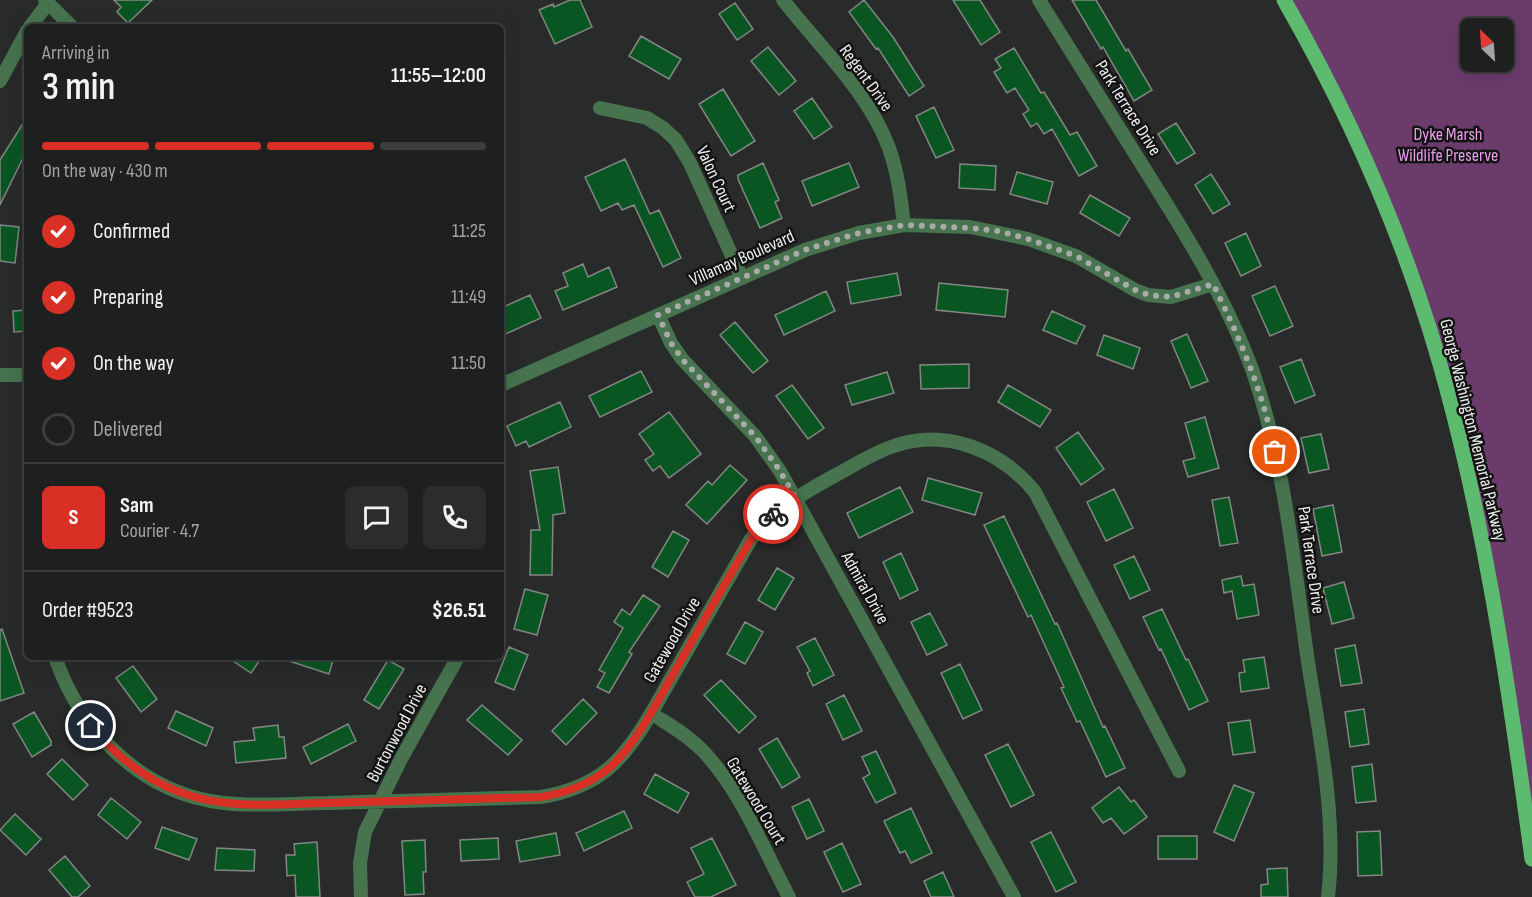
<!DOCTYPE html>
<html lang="en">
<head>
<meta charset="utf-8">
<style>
  body { margin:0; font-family:"Sofia Sans Condensed",sans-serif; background:#2b2d2c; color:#f1f3f6; height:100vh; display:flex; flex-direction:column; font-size:22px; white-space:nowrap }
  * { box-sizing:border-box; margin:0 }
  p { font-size:20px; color:#a1a3a4 }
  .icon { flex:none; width:33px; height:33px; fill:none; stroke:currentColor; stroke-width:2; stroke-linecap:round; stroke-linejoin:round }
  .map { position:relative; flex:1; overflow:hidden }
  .side { position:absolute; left:24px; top:24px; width:480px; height:636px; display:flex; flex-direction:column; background:#1e201f; border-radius:9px; box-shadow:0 6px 24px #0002,0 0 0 2px #3c3e3d }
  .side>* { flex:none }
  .needle { width:39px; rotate:335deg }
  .fabs { position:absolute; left:1460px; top:18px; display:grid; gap:12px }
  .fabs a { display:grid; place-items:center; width:54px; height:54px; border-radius:9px; background:#1e201f; box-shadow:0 6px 24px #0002,0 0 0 2px #3c3e3d; font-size:30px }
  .pin { position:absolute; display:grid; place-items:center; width:51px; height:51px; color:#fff; margin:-26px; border:3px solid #fff; border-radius:50%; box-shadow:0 2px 6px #0007 }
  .courier { position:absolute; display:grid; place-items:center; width:60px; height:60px; margin:-30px; border:4px solid #d93025; border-radius:50%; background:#fff; color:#222; box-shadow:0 2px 8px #0007 }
  .summary em { font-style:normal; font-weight:600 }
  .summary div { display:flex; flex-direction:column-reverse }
  .summary { display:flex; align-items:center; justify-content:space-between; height:102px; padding:0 18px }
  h1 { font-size:39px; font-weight:600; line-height:45px }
  .bar { display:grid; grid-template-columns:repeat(4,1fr); gap:9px 6px; align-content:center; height:72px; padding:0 18px }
  .bar i { height:8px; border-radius:4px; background:#3c3e3d }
  .bar .current { background:#d93025 }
  .bar p { grid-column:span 4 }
  .line { display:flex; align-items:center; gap:15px; padding:0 18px; border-top:2px solid #3c3e3d }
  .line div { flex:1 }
  .round { display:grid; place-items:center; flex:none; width:63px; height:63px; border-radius:9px; background:#2b2d2c }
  ol { padding:0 18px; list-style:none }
  li { display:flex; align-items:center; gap:18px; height:66px }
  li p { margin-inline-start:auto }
  li .icon { padding:6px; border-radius:50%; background:#d93025; color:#fff; stroke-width:4 }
  li:last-child { color:#a1a3a4 }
  li i { width:33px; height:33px; border:3px solid #3c3e3d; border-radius:50% }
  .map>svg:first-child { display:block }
</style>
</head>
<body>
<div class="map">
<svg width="1532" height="897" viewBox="0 0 1532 897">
  <rect width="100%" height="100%" fill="#282b29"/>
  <!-- green -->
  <path fill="#6b3b6c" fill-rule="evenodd" d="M1282,0h250v847l-67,-380 -91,-286zM1470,28h33v34h-33z"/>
  <!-- building -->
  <path fill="#0a5623" stroke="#848684" stroke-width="1.5" d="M114,0h38l-24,23 -11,-11 4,-5z
    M570,0h10l12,27 -37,17 -16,-34 14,-6 1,3z
    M864,0l29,37 31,49 -15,10 -31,-48 -2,1 -27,-37z
    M953,0h27l20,32 -19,13z
    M1072,0h24l30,51 2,-2 24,41 -18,11 -31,-54 -2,2z
    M735,3l18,26 -16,11 -18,-26z
    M641,36l40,23 -12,20 -40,-23z
    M768,47l28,34 -17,14 -28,-34z
    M1014,48l27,45 3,-1 26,43 7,-3 20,34 -18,10 -27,-47 -8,5 -7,-11 -6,4 -8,-13 6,-4 -14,-22 -8,5 -13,-21 7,-4 -6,-9z
    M723,89l32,52 -24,15 -32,-52z
    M812,98l20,29 -18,12 -20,-28z
    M934,107l20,43 -18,8 -20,-42z
    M27,117v43l-4,-2 -23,47v-45z
    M1176,123l19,30 -18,11 -19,-30z
    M625,159l25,55 9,-4 22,48 -18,9 -29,-62 -12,5 -4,-7 -17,8 -16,-34z
    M763,163l16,37 -4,2 7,16 -22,10 -22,-49v-4z
    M849,163l10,24 -47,19 -10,-25z
    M960,164l36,2 -1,24 -36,-2z
    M1017,172l36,10 -6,22 -37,-10z
    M1211,174l19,30 -17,10 -18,-29z
    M1090,195l40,23 -11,18 -39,-23z
    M0,225l19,2 -4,36 -15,-2z
    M1246,233l15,33 -20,10 -16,-33z
    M583,264l5,13 21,-10 8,20 -54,23 -8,-19 13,-5 -5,-13z
    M897,273l4,22 -50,9 -4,-22z
    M939,283l69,7 -3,27 -69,-7z
    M1275,286l18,40 -23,10 -18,-40z
    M826,291l9,20 -51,24 -9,-20z
    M530,295l11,23 -40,18v-28z
    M27,310v21l-13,1 -1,-21z
    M1052,311l33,15 -9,18 -33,-14z
    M735,322l33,39 -15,12 -33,-38z
    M1187,334l21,47 -17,7 -20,-47z
    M1104,335l36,13 -7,21 -36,-14z
    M1301,359l14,36 -20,8 -15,-36z
    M969,364v24l-48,1 -1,-24z
    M641,371l11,21 -52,25 -11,-21z
    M887,372l7,21 -42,12 -7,-20z
    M792,385l32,43 -16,11 -32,-43z
    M1008,385l43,25 -11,17 -42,-25z
    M560,402l11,25 -42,20 -3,-6 -10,5 -9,-20z
    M669,412l32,42 -32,24 -9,-12 -7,5 -8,-11 9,-6 -15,-20z
    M1205,417l14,51 -31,9 -5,-16 12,-3 -10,-35z
    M1078,432l26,37 -23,16 -25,-37z
    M1321,434l8,35 -20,4 -8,-35z
    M730,465l17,15 -40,44 -21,-19 22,-24 4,4z
    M558,467l7,46 -12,2 -1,60h-22l1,-45h9l-10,-59z
    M928,478l54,15 -7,22 -53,-15z
    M900,487l13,25 -54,26 -12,-25z
    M1114,489l19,39 -27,13 -19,-39z
    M1229,497l9,46 -18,3 -8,-46z
    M1333,505l9,47 -20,4 -9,-47z
    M1004,516l51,108 2,-1 46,104 2,-1 20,42 -19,9 -26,-56 -3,1 -16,-34 3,-1 -33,-72 -3,2 -44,-92z
    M673,531l16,9 -21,37 -16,-10z
    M901,553l17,37 -18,9 -17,-37z
    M1134,556l16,34 -20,9 -16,-34z
    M777,568l17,10 -19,32 -17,-10z
    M1241,576l2,10 11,-2 5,31 -22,4 -5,-28 -8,2 -2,-13z
    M1344,582l10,36 -22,6 -9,-36z
    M525,589l23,6 -11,40 -23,-6z
    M643,595l17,11 -31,46 3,2 -23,39 -12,-6 8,-14 -6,-3 24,-42 -9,-6 8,-13 8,6z
    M1162,609l24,51 2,-1 20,42 -19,9 -28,-61 -2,1 -16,-33z
    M930,613l17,32 -20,10 -16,-33z
    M745,622l18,10 -18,32 -18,-10z
    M2,629l22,64 -24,8v-71z
    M815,638l19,37 -21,11 -6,-13 3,-2 -13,-24z
    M1355,645l7,38 -21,3 -6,-37z
    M509,647l19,8 -14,35 -19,-8z
    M227,657h35l-11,16z
    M283,657h51l-5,17 -46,-15z
    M1264,657l5,31 -28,4 -2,-19 6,-1 -2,-12z
    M388,660l16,9 -25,40 -15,-9z
    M960,664l22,46 -19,9 -22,-46z
    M133,666l24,33 -16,13 -25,-34z
    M721,680l35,37 -17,16 -35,-38z
    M844,695l18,36 -19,9 -17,-36z
    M583,699l14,14 -31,32 -14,-14z
    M482,705l40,35 -14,15 -41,-35z
    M1364,709l5,35 -19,3 -5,-35z
    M176,711l37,17 -7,18 -38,-18z
    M34,712l17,29v4l-19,12 -19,-33z
    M1250,720l5,32 -22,3 -5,-32z
    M348,724l8,17 -45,23 -8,-17z
    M278,725l1,12h5l2,21 -50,5 -2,-21 21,-2 -2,-12z
    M777,738l23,39 -18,11 -23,-39z
    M1008,744l26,51 -23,12 -26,-52z
    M876,751l20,42 -20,10 -13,-25 7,-4 -8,-17z
    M62,759l26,26 -15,15 -26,-26z
    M1372,764l4,37 -20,2 -4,-36z
    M655,774l34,19 -11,20 -34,-19z
    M1234,785l20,8 -20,48 -20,-9z
    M1119,787l12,15 3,-2 13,17 -23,17 -13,-16 -8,5 -11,-15z
    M111,798l30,24 -14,17 -29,-24z
    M809,799l15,32 -17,8 -15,-32z
    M911,808l21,45 -21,10 -6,-12 -5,2 -16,-32z
    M624,811l8,17 -48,23 -8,-18z
    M15,814l26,25 -15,16 -26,-25z
    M162,827l35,12 -8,21 -34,-12z
    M1380,831l2,44 -24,1 -1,-44z
    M1051,832l25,50 -20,10 -25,-50z
    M556,833l4,22 -40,7 -4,-21z
    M1158,836h39v23h-39z
    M498,838l1,21 -38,2 -1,-21z
    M712,838l24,47 -25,12h-16l-8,-15 17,-8 -13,-26z
    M425,840l1,32h-3l1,22 -19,1 -3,-54z
    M317,842l3,55h-24l-1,-22 -8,1 -1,-21h9l-1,-11z
    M842,843l19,41 -18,8 -19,-40z
    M217,848l38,2 -1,21 -39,-1z
    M65,856l25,30 -12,11h-6l-23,-27z
    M1287,868l1,29h-27v-12l7,-1 -1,-15z
    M943,872l11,25h-23l-7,-16z"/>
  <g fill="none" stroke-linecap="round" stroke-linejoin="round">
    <!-- street -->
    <path stroke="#47734e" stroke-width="14" d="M45,0l27,27
      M783,0c36,46 86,93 106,148 9,25 12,51 15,77
      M1039,0c35,56 70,112 105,168 41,65 83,132 109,204 32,93 41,193 55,290 12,76 29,157 20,235
      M30,27l18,-24
      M0,81l27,-50
      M600,108l47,10 16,10 13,12 14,23 52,115
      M658,315l13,28 11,16 73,77 25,35 234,426
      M0,375h27
      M501,385l304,-135 54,-17 45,-8 66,2 58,12 48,17 59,34 13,5 23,2 42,-13
      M55,657c26,75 87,137 169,146 35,4 70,0 104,0 71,-2 142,-4 213,-6 25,-4 47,-12 67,-28 28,-24 47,-63 65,-94 26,-45 52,-90 78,-136 21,-28 52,-46 83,-63 19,-10 37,-22 57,-29 54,-20 110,3 144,45l144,279
      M651,713c18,12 37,22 52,38 38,40 60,97 86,146
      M361,897l-1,-34 5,-31 37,-75 56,-100"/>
    <!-- primary -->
    <path stroke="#5cbb6f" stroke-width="15" d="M1284,0c59,103 109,213 145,327 53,172 79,353 103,532"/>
  </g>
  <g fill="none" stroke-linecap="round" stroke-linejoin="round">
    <!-- done -->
    <path stroke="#a9aba9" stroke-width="6" stroke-dasharray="0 10.8" d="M773,514l23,-15 -16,-28 -25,-35 -73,-77 -11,-16 -13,-28 147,-65 54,-17 45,-8 66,3 28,3 30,8 48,17 59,34 14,5 22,2 42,-13c27,54 50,108 62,168"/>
    <!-- route -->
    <path stroke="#d93025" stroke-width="8" d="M91,726c25,30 54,54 91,67 47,17 96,11 145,10 71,-2 143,-4 214,-6 25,-4 47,-12 67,-28 28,-24 49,-67 67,-98 25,-44 50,-88 76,-131l10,-15 12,-11"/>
  </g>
  <g text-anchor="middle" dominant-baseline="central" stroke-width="5" stroke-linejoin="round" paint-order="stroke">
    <!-- street labels -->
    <g font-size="18" fill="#eef0ee" stroke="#121312">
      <text transform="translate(866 78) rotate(54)">Regent Drive</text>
      <text transform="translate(1128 108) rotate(58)">Park Terrace Drive</text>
      <text transform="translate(716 179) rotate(65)">Valon Court</text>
      <text transform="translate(742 258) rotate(-24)">Villamay Boulevard</text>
      <text transform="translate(1473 430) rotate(76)">George Washington Memorial Parkway</text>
      <text transform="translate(1311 560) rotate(82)">Park Terrace Drive</text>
      <text transform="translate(865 588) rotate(61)">Admiral Drive</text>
      <text transform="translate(672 640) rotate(-60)">Gatewood Drive</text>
      <text transform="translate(397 733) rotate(-62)">Burtonwood Drive</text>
      <text transform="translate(756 801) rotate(59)">Gatewood Court</text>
    </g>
    <!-- park labels -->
    <g font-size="18" fill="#ec9eed" stroke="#121312">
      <text x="1448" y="134">Dyke Marsh<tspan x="1448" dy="21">Wildlife Preserve</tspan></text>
    </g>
  </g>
</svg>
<div class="fabs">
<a><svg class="needle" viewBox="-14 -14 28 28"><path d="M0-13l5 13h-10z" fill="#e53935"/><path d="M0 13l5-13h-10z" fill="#a1a3a4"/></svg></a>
</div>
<div class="pin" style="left:1275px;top:452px;background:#ea580c"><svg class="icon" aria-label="bag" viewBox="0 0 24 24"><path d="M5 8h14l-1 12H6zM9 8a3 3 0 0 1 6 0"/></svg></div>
<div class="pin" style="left:91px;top:726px;background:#1f2937"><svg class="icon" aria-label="home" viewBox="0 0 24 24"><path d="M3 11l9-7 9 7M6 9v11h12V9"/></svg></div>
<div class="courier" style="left:773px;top:514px"><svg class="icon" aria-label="bike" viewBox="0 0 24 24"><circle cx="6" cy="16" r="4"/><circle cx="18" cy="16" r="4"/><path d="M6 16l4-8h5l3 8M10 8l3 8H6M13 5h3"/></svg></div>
<section class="side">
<div class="summary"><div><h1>3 min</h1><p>Arriving in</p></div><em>11:55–12:00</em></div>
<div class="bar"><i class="current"></i><i class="current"></i><i class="current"></i><i></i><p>On the way · 430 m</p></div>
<ol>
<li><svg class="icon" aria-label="check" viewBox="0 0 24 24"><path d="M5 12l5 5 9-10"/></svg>Confirmed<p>11:25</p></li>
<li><svg class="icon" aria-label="check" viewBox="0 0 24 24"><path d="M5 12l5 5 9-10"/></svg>Preparing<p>11:49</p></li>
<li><svg class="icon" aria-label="check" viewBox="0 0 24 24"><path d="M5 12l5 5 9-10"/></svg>On the way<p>11:50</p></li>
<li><i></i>Delivered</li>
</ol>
<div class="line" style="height:108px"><b class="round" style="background:#d93025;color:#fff">S</b><div><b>Sam</b><p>Courier · 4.7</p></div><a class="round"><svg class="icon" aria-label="chat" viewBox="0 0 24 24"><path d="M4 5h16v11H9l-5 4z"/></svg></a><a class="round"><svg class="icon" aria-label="phone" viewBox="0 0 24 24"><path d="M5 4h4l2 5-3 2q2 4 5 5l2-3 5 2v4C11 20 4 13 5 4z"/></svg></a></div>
<div class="line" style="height:78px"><div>Order #9523</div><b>$26.51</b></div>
</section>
</div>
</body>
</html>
